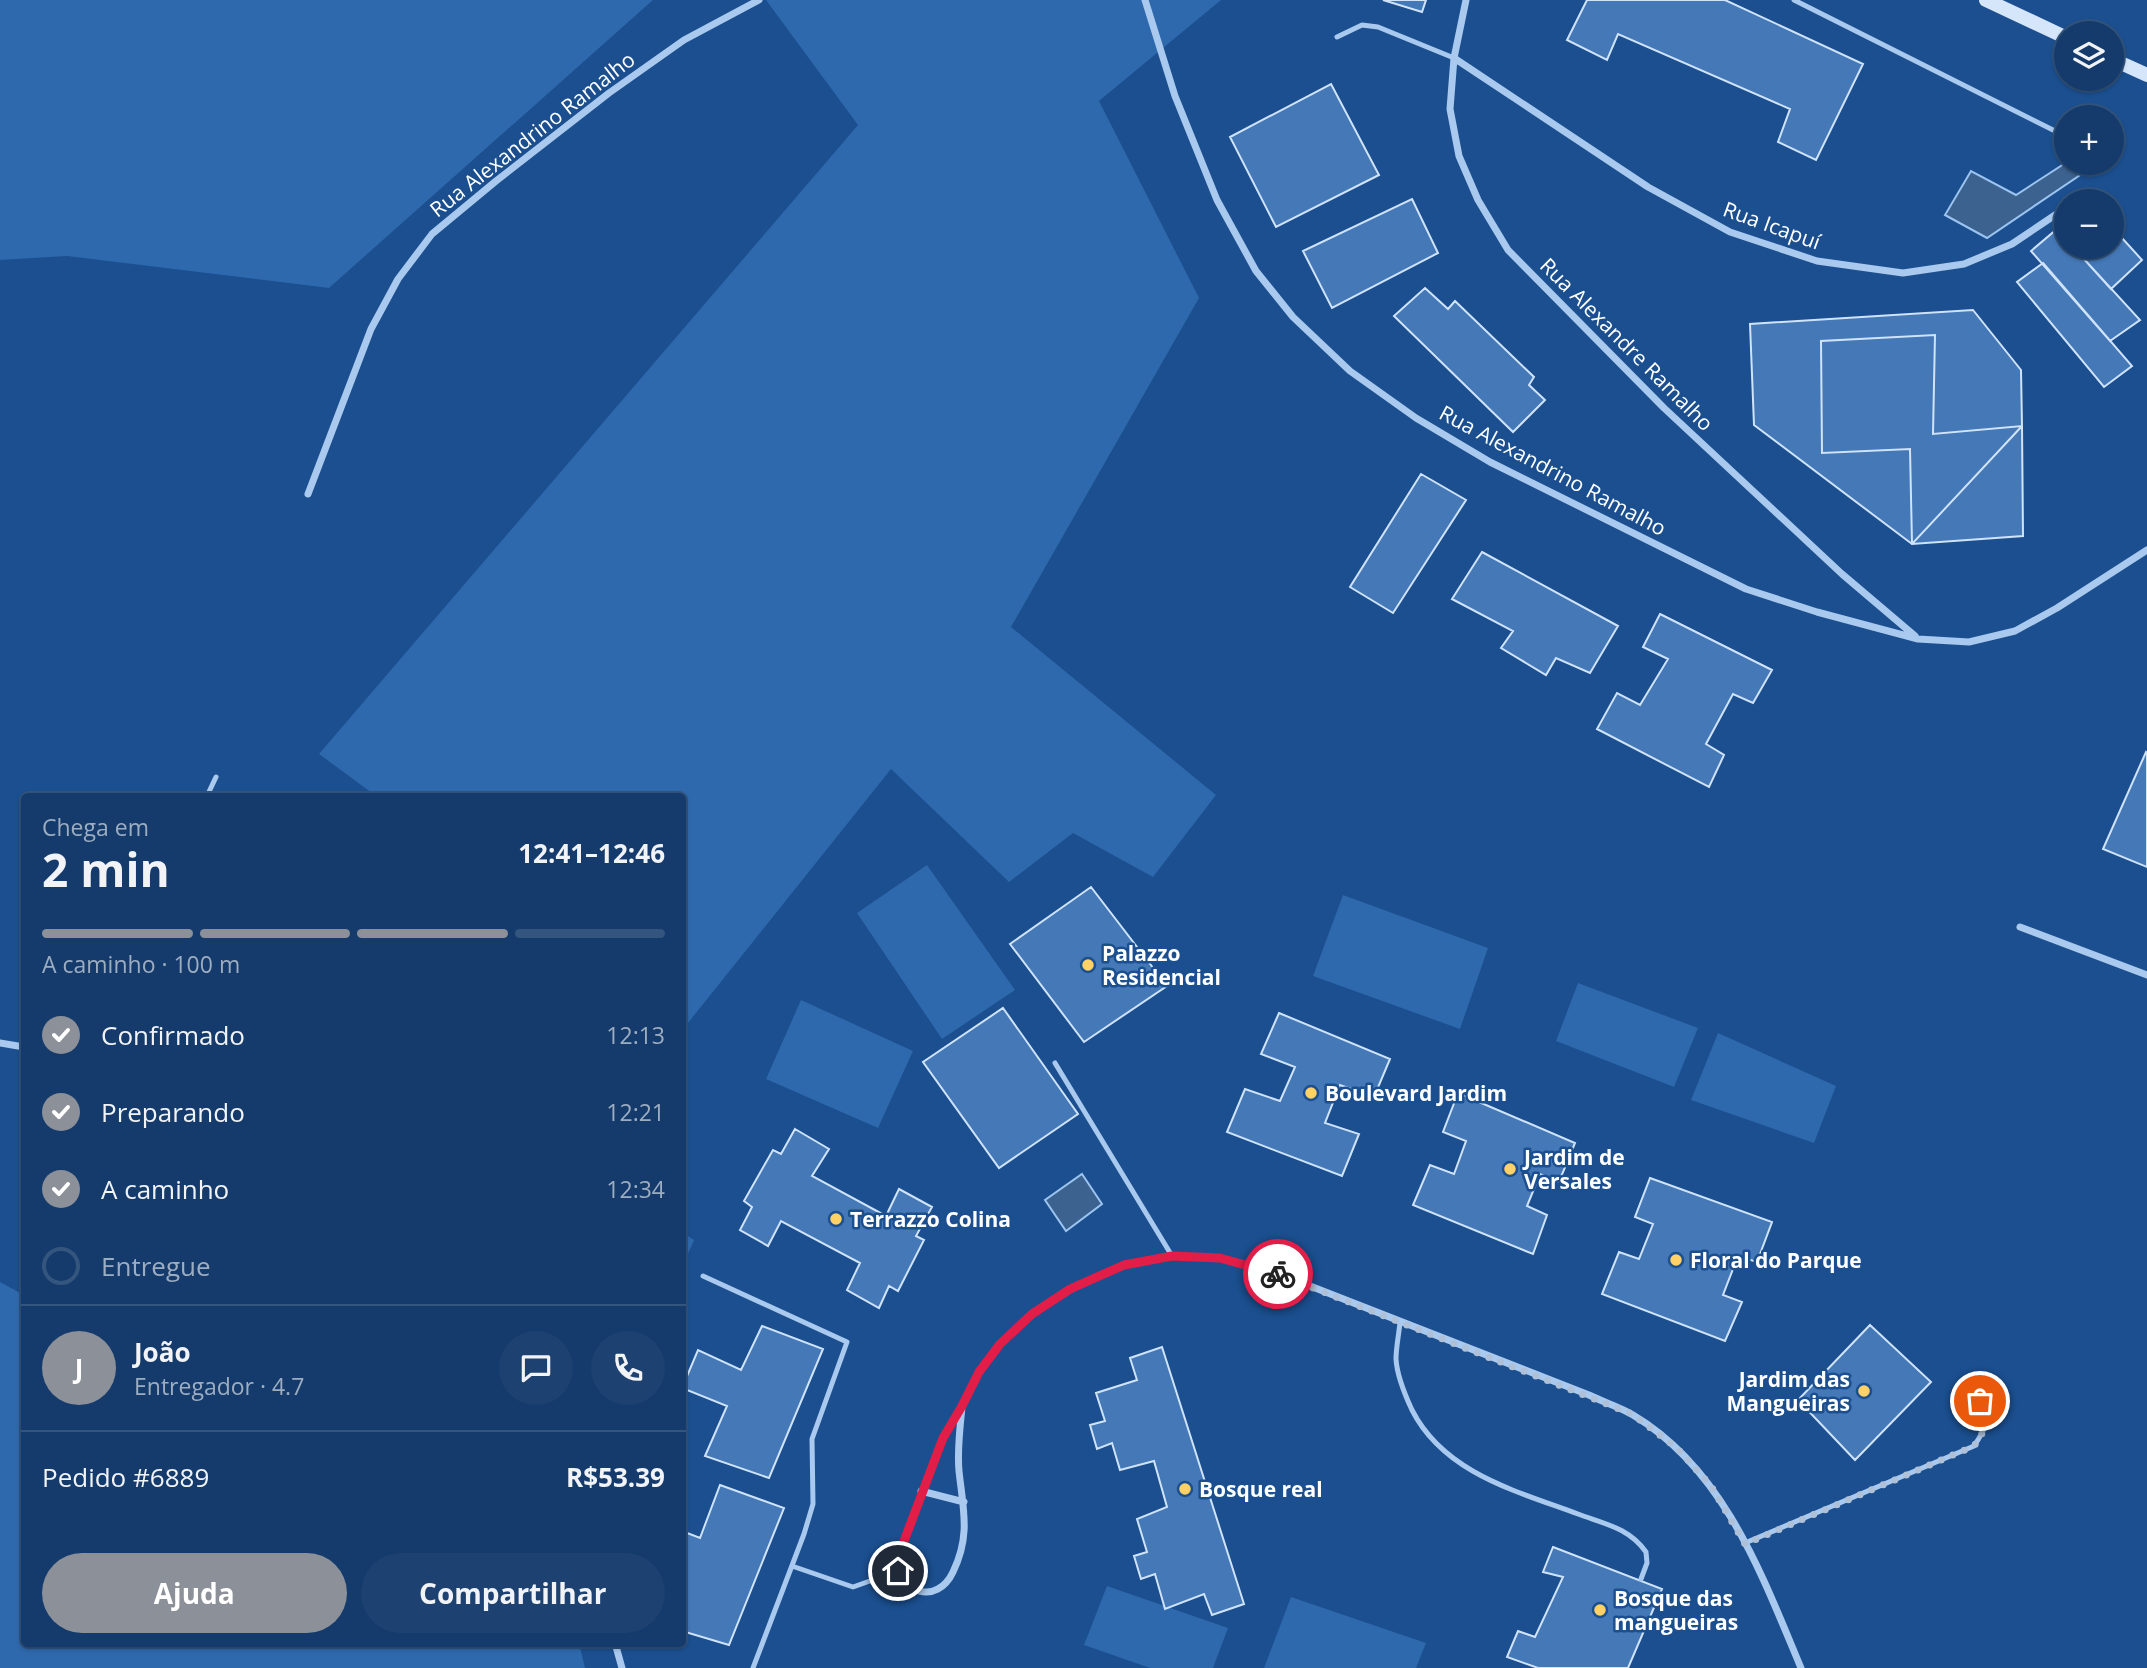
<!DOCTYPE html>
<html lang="pt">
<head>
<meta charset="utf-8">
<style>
  body { margin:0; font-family:"Open Sans",sans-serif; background:#1d4271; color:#f1f3f6; height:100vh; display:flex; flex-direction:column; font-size:26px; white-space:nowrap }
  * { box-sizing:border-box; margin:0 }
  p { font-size:23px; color:#9dadc1 }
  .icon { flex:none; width:38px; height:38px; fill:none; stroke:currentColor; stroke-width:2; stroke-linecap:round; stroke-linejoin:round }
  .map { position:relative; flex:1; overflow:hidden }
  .side { position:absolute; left:21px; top:793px; width:665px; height:854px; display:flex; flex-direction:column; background:#143b6b; border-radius:7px; box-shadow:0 2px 5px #0004,0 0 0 2px #33557e }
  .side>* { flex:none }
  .fabs { position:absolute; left:2054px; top:21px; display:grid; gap:14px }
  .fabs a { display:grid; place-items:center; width:70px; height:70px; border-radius:50%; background:#143b6b; box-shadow:0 2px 5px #0004,0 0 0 2px #33557e; font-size:35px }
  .pin { position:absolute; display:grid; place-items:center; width:60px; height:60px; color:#fff; margin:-30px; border:4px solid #fff; border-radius:50%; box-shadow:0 2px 7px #0007 }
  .courier { position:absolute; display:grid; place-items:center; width:70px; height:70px; margin:-35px; border:5px solid #e11d48; border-radius:50%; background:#fff; color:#222; box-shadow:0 2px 9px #0007 }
  .head em { font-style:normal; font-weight:700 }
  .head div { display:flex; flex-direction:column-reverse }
  .head { display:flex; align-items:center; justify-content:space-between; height:119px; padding:0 21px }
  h1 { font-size:46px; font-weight:700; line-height:52px }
  .bar { display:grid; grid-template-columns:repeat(4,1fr); gap:10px 7px; align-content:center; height:84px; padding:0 21px }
  .bar i { height:9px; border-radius:5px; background:#33557e }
  .bar .active { background:#8c9099 }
  .bar p { grid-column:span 4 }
  .line { display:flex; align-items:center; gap:18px; padding:0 21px; border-top:2px solid #33557e }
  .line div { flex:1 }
  .round { display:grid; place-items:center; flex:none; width:74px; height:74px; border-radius:37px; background:#1d4271 }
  ol { padding:0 21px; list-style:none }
  li { display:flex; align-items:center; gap:21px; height:77px }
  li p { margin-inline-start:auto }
  li .icon { padding:7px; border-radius:50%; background:#8c9099; color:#fff; stroke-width:4 }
  li:last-child { color:#9dadc1 }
  li i { width:38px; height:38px; border:4px solid #33557e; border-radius:50% }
  .primary-button { display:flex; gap:14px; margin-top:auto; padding:14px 21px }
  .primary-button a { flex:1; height:80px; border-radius:42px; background:#8c9099; color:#fff; font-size:28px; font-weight:700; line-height:80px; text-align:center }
  .primary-button a+a { background:#1d4271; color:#f1f3f6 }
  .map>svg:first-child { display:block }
</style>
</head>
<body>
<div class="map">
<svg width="2147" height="1668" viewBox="0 0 2147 1668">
  <rect width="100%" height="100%" fill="#1b4f8f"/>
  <!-- green -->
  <path fill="#2e69ad" d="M0,0h653l-324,288 -262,-32 -67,4z
    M766,0h455l-122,101 100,197 -188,329 205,168 -63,82 -80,-44 -64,49 -118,-113 -207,259 -2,-1v-231h-306l-57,-42 539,-629z
    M927,865l88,125 -73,49 -85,-126z
    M1343,895l145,53 -28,81 -147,-53z
    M1578,983l120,45 -24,59 -118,-46z
    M801,1000l112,51 -35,77 -112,-49z
    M1718,1033l118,53 -22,57 -123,-43z
    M683,1233l11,7 -11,25z
    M0,1282l24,13v348h555l6,25h-585z
    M1107,1586l121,42 -15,40h-63l-66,-23z
    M1291,1597l135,46 -10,25h-152z"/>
  <!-- water -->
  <path fill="#3c6290" stroke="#9cc4f0" stroke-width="2" d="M2067,162l19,1 6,4 -105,71 -42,-23 26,-44 45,24z
    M1082,1174l20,30 -36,27 -21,-31z"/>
  <!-- building -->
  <path fill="#4478b7" stroke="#cfe3fa" stroke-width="2" d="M1383,0h43l-4,12z
    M1587,0h138l138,64 -47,96 -38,-18 12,-33 -172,-75 -11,26 -40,-20z
    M1331,84l48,91 -103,52 -46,-90z
    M1412,199l26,54 -106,55 -29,-57z
    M2112,227l30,33 -31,29 -38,-42h39z
    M2057,229l10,11v7h6l67,73 -30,21 -79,-90z
    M2043,263l89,103 -28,21 -87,-105z
    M1425,288l23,21 7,-8 79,76 -5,8 16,15 -32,32 -119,-116z
    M1973,310l48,60 1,56 -110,118 -158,-119 -4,-101z
    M1935,335l-2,99 89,-8 1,110 -111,8 -2,-95 -88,4 -1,-112z
    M1421,474l45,26 -73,113 -43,-26z
    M1482,552l136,74 -28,47 -34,-15 -10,17 -45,-27 12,-17 -61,-32z
    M1660,614l112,56 -19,33 -20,-9 -27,50 18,11 -15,32 -112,-58 20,-36 23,12 28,-46 -25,-12z
    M2146,752l1,1v114l-44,-18z
    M1091,887l76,99 -83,56 -74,-98z
    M1003,1008l75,106 -79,54 -76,-106z
    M1279,1013l111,46 -16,38 -34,-12 -15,38 34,11 -17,42 -115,-44 18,-43 35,12 15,-34 -34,-13z
    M1458,1093l117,50 -16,39 -19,-8 -13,32 20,9 -14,39 -120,-49 17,-40 24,9 12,-33 -23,-9z
    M795,1129l34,20 -17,27 74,40 13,-27 33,18 -16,29 8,4 -26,51 -9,-5 -10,22 -32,-18 13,-27 -79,-42 -13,25 -28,-16 12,-23 -8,-6 29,-51 8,4z
    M1650,1178l122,44 -15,40 -19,-6 -15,39 19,7 -17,39 -123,-47 17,-42 20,7 14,-35 -18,-7z
    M1870,1325l61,57 -76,78 -57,-60z
    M762,1326l61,23 -54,129 -64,-22 22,-50 -45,-18 16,-38 43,20z
    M1162,1347l82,257 -32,11 -8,-21 -39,15 -10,-35 -14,5 -7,-23 13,-4 -10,-33 30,-12 -13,-46 -34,9 -8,-27 -15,6 -7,-24 15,-4 -9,-28 41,-13 -7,-22z
    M720,1485l64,23 -55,137 -47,-14v-52l3,-5 -3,-1v-42l18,7z
    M1553,1547l109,42 -34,79h-90l-31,-11 11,-26 17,6 28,-60 -20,-5z"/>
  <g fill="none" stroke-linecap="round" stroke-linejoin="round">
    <!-- lane -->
    <path stroke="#a9c9ee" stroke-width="5" d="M1794,0l273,137
      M1337,37l25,-12 16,2 76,31
      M207,796l9,-19
      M1055,1063l117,193
      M703,1276l144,66 -35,97 1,65 -9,30 -51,134
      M1400,1322c-1,12 -4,25 -4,37 1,17 9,36 16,51 32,63 104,81 166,104 27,10 51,14 68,38l1,11 -6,16
      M1745,1543l229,-97c13,-19 15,-24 6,-46
      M792,1566l61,21 45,-16"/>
    <!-- street -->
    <path stroke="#a9c9ee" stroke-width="7" d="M1145,0l30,96 42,104 39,71 37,46 57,54 66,47 74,44 256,127 71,23 101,27 51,3 46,-11 42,-23 90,-58
      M1466,0l-12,58 -4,51 9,47 19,44 30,50 156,158 178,166 73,62
      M1454,58l194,129 82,45 87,29 86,12 61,-9 48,-20 55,-37
      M2075,201l6,-4
      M308,494l63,-165 27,-50 34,-45 64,-53 113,-88 75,-53 75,-40
      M2020,927l127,48
      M0,1043l24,4
      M962,1407c-2,21 -5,43 -3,64 4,38 12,64 -6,101 -16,34 -55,22 -55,-15l45,-119 19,-31 17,-35 21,-28 32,-30 39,-25 53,-24 48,-9 48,2 62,17 307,120c14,7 31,12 44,20 91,54 129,160 168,253
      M921,1491l43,11
      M615,1643l7,25"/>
    <!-- secondary -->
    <path stroke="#d6e6fa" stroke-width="14" d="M1986,0l81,38
      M2112,59l35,16"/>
  </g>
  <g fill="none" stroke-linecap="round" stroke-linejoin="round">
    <!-- done -->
    <path stroke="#afc1d8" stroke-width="7" stroke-dasharray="0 12.6" d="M1278,1274l354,140 45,34 34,38 34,58 229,-98c13,-19 15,-24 6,-45"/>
    <!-- route -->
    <path stroke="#e11d48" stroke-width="9" d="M898,1571v-14l45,-119 19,-32 17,-34 21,-28 32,-30 38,-25 54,-24 48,-9 48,2 58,16"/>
  </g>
  <!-- markers -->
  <g fill="#ffd166" stroke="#1b4f8f" stroke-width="2.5">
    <circle cx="1088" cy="965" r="7"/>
    <circle cx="1311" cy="1093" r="7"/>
    <circle cx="1510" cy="1169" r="7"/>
    <circle cx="836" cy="1219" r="7"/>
    <circle cx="1676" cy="1260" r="7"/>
    <circle cx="1864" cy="1391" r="7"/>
    <circle cx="1185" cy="1489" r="7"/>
    <circle cx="1600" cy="1610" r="7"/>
  </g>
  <g text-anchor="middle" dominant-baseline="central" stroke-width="5" stroke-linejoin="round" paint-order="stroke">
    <!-- street labels -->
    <g font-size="21" fill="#fff" stroke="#1b4f8f">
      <text transform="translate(532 134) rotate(-38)">Rua Alexandrino Ramalho</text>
      <text transform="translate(1772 225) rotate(20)">Rua Icapuí</text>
      <text transform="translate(1627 344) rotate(45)">Rua Alexandre Ramalho</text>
      <text transform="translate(1553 470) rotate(28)">Rua Alexandrino Ramalho</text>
    </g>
    <!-- poi labels -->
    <g font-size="21" font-weight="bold" fill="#fff" stroke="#1b4f8f" text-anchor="start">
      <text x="1102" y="953">Palazzo<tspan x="1102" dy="24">Residencial</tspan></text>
      <text x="1325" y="1093">Boulevard Jardim</text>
      <text x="1524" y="1157">Jardim de<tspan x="1524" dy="24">Versales</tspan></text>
      <text x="850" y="1219">Terrazzo Colina</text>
      <text x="1690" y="1260">Floral do Parque</text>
      <text x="1850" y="1379" text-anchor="end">Jardim das<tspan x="1850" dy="24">Mangueiras</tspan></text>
      <text x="1199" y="1489">Bosque real</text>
      <text x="1614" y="1598">Bosque das<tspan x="1614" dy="24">mangueiras</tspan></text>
    </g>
  </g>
</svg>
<div class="fabs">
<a><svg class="icon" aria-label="layers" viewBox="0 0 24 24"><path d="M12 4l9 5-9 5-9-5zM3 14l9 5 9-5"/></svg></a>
<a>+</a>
<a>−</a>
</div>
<div class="pin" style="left:1980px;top:1401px;background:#ea580c"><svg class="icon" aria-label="bag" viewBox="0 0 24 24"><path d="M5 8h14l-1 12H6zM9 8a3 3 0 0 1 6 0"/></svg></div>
<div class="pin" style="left:898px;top:1571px;background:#1f2937"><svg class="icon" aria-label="home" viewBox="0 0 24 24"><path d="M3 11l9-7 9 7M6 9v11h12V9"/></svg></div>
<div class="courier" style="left:1278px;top:1274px"><svg class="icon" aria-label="bike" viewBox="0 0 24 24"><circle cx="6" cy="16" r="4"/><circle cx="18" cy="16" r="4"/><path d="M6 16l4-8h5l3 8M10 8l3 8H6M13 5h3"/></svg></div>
<section class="side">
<div class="head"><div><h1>2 min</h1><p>Chega em</p></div><em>12:41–12:46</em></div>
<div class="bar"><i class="active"></i><i class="active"></i><i class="active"></i><i></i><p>A caminho · 100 m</p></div>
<ol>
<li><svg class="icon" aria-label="check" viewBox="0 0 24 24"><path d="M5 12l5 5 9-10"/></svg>Confirmado<p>12:13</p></li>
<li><svg class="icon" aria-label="check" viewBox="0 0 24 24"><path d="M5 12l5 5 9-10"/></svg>Preparando<p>12:21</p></li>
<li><svg class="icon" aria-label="check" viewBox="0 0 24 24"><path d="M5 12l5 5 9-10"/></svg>A caminho<p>12:34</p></li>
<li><i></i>Entregue</li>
</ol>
<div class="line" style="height:126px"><b class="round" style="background:#8c9099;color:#fff">J</b><div><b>João</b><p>Entregador · 4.7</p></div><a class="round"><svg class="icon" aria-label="chat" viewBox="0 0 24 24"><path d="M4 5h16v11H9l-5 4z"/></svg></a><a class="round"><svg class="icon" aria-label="phone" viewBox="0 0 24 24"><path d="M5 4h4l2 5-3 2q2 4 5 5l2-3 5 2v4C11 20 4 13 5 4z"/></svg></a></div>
<div class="line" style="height:91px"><div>Pedido #6889</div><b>R$53.39</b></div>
<div class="primary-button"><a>Ajuda</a><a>Compartilhar</a></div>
</section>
</div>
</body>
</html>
